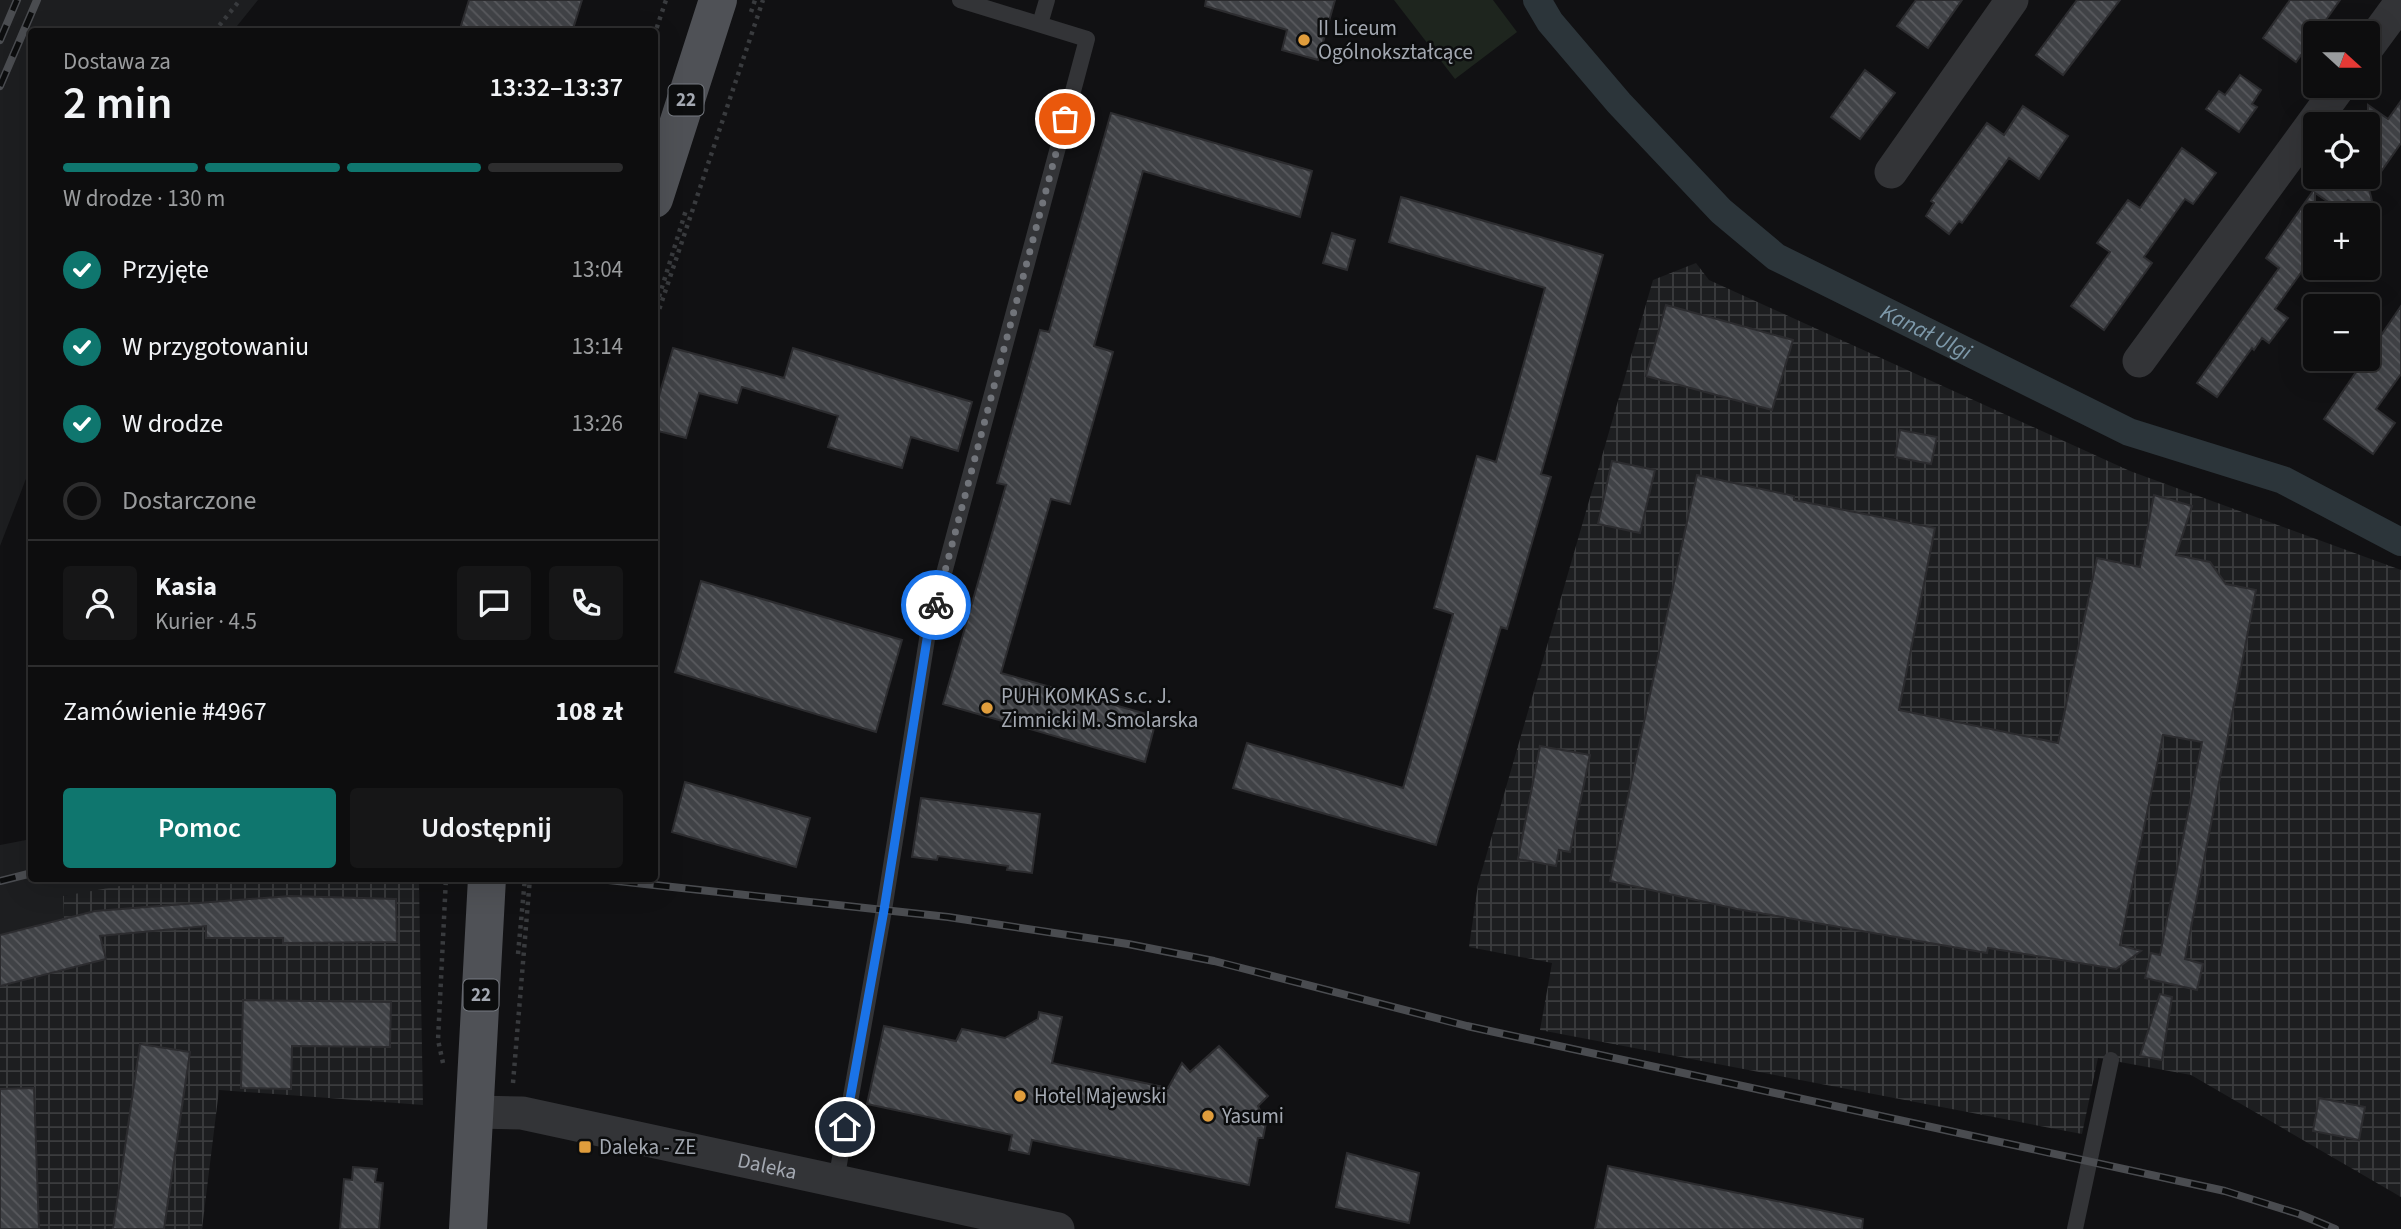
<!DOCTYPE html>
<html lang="pl">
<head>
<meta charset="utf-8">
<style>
  body { margin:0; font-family:"Source Sans 3",sans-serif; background:#161617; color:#f1f3f6; height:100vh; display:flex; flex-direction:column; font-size:26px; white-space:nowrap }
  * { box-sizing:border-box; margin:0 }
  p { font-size:23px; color:#9a9c9e }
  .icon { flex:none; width:38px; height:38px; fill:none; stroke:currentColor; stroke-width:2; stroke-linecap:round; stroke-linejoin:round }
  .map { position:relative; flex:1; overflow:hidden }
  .sheet { position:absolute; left:28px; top:28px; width:630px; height:854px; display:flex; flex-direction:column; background:#0d0d0e; border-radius:7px; box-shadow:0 7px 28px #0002,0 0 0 2px #2d2d2e }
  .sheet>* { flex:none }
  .needle { width:46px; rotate:111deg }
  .controls { position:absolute; left:2303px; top:21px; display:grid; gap:14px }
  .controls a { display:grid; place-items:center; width:77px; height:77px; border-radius:7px; background:#0d0d0e; box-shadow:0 7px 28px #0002,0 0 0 2px #2d2d2e; font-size:35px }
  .pin { position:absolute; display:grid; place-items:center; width:60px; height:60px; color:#fff; margin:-30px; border:4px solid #fff; border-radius:50%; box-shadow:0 2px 7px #0007 }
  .courier { position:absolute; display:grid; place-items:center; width:70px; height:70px; margin:-35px; border:5px solid #1a73e8; border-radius:50%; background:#fff; color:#222; box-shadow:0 2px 9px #0007 }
  .headline em { font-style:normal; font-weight:600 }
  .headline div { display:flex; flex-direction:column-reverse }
  .headline { display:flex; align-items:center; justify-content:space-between; height:119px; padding:0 35px }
  h1 { font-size:46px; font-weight:600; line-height:52px }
  .bar { display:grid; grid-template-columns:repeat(4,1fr); gap:10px 7px; align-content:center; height:84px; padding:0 35px }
  .bar i { height:9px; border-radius:5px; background:#2d2d2e }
  .bar .current { background:#0f766e }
  .bar p { grid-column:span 4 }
  .line { display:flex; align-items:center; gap:18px; padding:0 35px; border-top:2px solid #2d2d2e }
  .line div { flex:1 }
  .round { display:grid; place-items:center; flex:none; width:74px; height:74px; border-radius:7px; background:#161617 }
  ol { padding:0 35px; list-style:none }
  li { display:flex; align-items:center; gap:21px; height:77px }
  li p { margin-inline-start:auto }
  li .icon { padding:7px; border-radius:50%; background:#0f766e; color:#fff; stroke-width:4 }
  li:last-child { color:#9a9c9e }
  li i { width:38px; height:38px; border:4px solid #2d2d2e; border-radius:50% }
  .action { display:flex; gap:14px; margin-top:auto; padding:14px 35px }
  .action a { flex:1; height:80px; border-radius:7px; background:#0f766e; color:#fff; font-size:28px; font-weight:600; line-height:80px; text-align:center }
  .action a+a { background:#161617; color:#f1f3f6 }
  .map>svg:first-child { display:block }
</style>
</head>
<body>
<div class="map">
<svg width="2401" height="1229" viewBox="0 0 2401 1229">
  <defs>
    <pattern id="industrial-grid" width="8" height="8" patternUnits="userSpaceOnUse" patternTransform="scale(1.75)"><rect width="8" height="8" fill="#1d1e20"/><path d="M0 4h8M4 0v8" fill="none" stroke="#3b3c3e"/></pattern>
    <pattern id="building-back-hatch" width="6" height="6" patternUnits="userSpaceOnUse" patternTransform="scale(1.75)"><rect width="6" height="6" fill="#404246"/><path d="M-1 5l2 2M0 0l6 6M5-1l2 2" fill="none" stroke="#595a5e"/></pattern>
  </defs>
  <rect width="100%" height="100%" fill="#111113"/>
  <!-- built -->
  <path fill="#1d1e20" d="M0,0h258l-25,31 -201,1 -1,434 -31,80z
    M31,839l1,39 406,1 -1,2h-230l-143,15v22l-64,17v-90z"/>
  <!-- industrial -->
  <path fill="url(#industrial-grid)" d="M1696,263l13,17 421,191 271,99v627l-210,-122 -93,-17 -16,76 -542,-104 12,-67 -83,-16 9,-63 175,-604z
    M207,881l212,2 4,222 -204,-15 -17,139h-202v-294l64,-17 -1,-22 57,-10z"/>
  <!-- pitch -->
  <path fill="#1e251e" d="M1394,0h99l24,32 -62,47z"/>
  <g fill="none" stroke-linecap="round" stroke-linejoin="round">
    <!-- canal -->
    <path stroke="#2c353a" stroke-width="28" id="s1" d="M1537,0l13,22 69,81 102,108 55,46 353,175 154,48 118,62"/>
  </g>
  <!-- building -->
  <path fill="url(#building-back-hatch)" stroke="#2c2c2f" stroke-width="2" d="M469,0h113l-10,32h-113z
    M1206,0h129l-17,60 -36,-10 5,-20 -82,-24z
    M1916,0h46l-34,48 -31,-22z
    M2077,0h43l-57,75 -27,-20z
    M2290,0h50l-44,62 -33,-24z
    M1865,70l30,23 -35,46 -29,-22z
    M2240,75l21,15 -9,14 5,3 -18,25 -33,-23 13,-18 6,4z
    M2401,101v42l-32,46 4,16 -16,1 -9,-6 -8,10 -25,-17v60l-40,56 13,9 -19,25 -7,-5 -8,12 -2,-2 -35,49 -20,-14 82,-115 -13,-10 54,-77 -6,-4h54v-72l20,14z
    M2023,106l45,30 -29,43 -30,-21 -47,65 -3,-2 -10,13 -23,-18 8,-13 -3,-2 56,-78 17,12z
    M1111,113l201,58 -12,46 -157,-46 -49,175 19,6 -43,152 -19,-5 -50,174 156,44 -12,45 -202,-58 63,-219 -9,-2 43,-153 9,2z
    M2182,148l34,25 -23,31 -8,-5 -41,58 8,6 -48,67 -33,-24 39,-54 -13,-9 31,-43 12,8z
    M1401,197l202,58 -62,219 10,3 -44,152 -6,-2 -65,218 -203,-57 14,-45 156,45 50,-174 -19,-6 43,-152 19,6 49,-174 -156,-46z
    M1332,233l23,7 -8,30 -24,-7z
    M1666,305l127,35 -21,70 -126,-34z
    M2401,306v68l-25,35 19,14 -22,31 -49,-35z
    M673,348l111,30 9,-30 179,54 -14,49 -47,-14 -9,31 -74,-21 10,-31 -96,-29 -5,16 -38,-10 -13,45 -32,-8v-17z
    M1900,430l37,7 -6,27 -36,-7z
    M1612,461l43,9 -15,63 -42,-9z
    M1697,475l97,21v4l141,28 -36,182 159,33 39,-185 43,9 14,-72 38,11 -16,49 34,7 16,22 30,6 -71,369 18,5 -6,26 -52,-12 6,-25 9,2 42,-213 -39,-7 -43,210 21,6 -25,18 -128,-21 -1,5 -250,-44 -127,-28z
    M701,581l201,59 -26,92 -201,-60z
    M1540,746l50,9 -20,97 -11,-2 -3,16 -38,-7z
    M685,782l125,36 -14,49 -124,-35z
    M921,798l119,16 -8,59 -25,-3 1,-4 -70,-10 -1,4 -25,-3z
    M290,896l106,3 1,43 -114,1v-5h-77v-12l-106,10 6,23 -106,27v-51l95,-24z
    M2160,994l12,3 -10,63 -22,-4z
    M243,1000l148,2 -1,45 -98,-1 -1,43 -50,-1z
    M1039,1012l23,5 -10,46 116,25 14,-25 8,9 29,-26 49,50 -10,10 8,17 -3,15h-5l-9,47 -217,-45 -3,14 -20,-4 3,-15 -145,-31 17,-78 72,15 6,-12 43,9 33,-19z
    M140,1044l50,8 -26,177h-51z
    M34,1088l5,141h-39v-140z
    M2319,1098l46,9 -6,33 -46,-9z
    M1347,1153l72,20 -10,50 -73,-16z
    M1608,1166l255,53 -1,10h-267z
    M353,1167l24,2 -2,13 8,1 -4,46h-39l4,-50 8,1z"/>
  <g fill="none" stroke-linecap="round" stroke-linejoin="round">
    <!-- path -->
    <path stroke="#393b3e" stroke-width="4.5" stroke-dasharray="3.5 5" stroke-linecap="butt" d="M751,12l4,-12
      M214,32l26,-32
      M654,36l12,-36
      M654,313l32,-103
      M654,325l109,-325
      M518,954l7,-76
      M443,1063l-5,-23 8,-162
      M513,1083l17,-205"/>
    <!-- service -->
    <path stroke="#333437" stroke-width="16" d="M1040,24l7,-24
      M836,1181l48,-271 44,-277 159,-594 -127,-39
      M2075,1229l36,-169"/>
    <!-- minor -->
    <g stroke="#333437" stroke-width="33">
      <path d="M2368,47l33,-45"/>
      <path d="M1891,172l121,-172"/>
      <path d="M2139,361l201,-275"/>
      <path id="s2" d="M475,1112l47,1 536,116"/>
    </g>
    <!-- primary -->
    <path stroke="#4f5156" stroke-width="38" d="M654,199l64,-199
      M468,1229l19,-351"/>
    <!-- rail casing -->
    <g stroke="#4a4c50" stroke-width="8">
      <path id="rail" d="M0,40l17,-40
        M0,86l37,-86
        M590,878l358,39 180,27 86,17 253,65 758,165 74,23 36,15
        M0,881l32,-8"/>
    </g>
    <!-- rail -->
    <use href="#rail" stroke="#0c0d0e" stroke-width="5" stroke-dasharray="16" stroke-linecap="butt"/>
  </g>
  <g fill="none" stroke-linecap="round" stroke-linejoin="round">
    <!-- done -->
    <path stroke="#71747a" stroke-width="7" stroke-dasharray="0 12.6" d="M936,605l129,-486"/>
    <!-- route -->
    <path stroke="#1a73e8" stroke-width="9" d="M845,1127l39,-217 44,-277 8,-28"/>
  </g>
  <!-- markers -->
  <g fill="#e09d3c" stroke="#0c0d0e" stroke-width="2.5">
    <circle cx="1304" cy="40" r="7"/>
    <circle cx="987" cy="708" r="7"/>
    <circle cx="1020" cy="1096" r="7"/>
    <circle cx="1208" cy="1116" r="7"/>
    <rect x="578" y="1140" width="14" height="14" rx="3.5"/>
  </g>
  <g text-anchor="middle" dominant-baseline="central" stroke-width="5" stroke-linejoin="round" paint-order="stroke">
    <!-- shield labels -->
    <g fill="#0c0d0e" stroke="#767a81" stroke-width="2">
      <rect x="668.5" y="84.5" width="35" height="31" rx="5"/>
      <rect x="463.5" y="979.5" width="35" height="31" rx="5"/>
    </g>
    <g font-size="19" font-weight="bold" fill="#a4a9b2">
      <text x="686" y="100">22</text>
      <text x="481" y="995">22</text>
    </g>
    <!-- poi labels -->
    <g font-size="21" fill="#a4a9b2" stroke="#0c0d0e" text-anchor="start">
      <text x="1318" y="28">II Liceum<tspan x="1318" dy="24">Ogólnokształcące</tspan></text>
      <text x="1001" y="696">PUH KOMKAS s.c. J.<tspan x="1001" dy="24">Zimnicki M. Smolarska</tspan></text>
      <text x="1034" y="1096">Hotel Majewski</text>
      <text x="1222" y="1116">Yasumi</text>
      <text x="599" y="1147">Daleka - ZE</text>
    </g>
    <!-- street labels -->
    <g font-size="21" fill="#a4a9b2" stroke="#0c0d0e">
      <text stroke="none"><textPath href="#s2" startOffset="298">Daleka</textPath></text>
    </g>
    <!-- water labels -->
    <g font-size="23" font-style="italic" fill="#7e99aa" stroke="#0c0d0e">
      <text stroke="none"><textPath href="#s1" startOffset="520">Kanał Ulgi</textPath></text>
    </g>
  </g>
</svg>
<div class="controls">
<a><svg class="needle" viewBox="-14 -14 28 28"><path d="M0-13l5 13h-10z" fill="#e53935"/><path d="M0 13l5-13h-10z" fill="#9a9c9e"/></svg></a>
<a><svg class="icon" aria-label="locate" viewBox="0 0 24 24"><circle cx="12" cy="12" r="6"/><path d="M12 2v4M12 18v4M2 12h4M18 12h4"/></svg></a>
<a>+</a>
<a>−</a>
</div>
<div class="pin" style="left:1065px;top:119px;background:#ea580c"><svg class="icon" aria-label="bag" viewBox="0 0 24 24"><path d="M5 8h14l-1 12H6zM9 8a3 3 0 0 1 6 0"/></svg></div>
<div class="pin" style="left:845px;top:1127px;background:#1f2937"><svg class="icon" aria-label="home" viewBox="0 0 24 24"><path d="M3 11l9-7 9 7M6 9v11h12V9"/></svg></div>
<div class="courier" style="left:936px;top:605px"><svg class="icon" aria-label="bike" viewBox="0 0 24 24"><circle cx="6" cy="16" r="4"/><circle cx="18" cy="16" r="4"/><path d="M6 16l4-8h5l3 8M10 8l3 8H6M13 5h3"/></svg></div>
<section class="sheet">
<div class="headline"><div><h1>2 min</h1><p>Dostawa za</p></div><em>13:32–13:37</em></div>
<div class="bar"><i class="current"></i><i class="current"></i><i class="current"></i><i></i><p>W drodze · 130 m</p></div>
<ol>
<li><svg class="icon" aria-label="check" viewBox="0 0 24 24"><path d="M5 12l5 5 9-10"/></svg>Przyjęte<p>13:04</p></li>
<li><svg class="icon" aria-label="check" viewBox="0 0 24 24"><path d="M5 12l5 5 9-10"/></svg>W przygotowaniu<p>13:14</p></li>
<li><svg class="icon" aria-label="check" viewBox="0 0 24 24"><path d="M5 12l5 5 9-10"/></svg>W drodze<p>13:26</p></li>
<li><i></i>Dostarczone</li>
</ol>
<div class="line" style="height:126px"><a class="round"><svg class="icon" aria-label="person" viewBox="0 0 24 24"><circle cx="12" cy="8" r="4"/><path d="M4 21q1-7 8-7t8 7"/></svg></a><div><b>Kasia</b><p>Kurier · 4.5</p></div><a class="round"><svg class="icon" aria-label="chat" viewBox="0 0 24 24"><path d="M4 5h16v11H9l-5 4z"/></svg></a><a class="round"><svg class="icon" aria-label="phone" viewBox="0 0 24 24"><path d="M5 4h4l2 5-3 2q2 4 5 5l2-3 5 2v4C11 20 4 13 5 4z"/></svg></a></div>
<div class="line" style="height:91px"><div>Zamówienie #4967</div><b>108 zł</b></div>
<div class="action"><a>Pomoc</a><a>Udostępnij</a></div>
</section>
</div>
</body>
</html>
